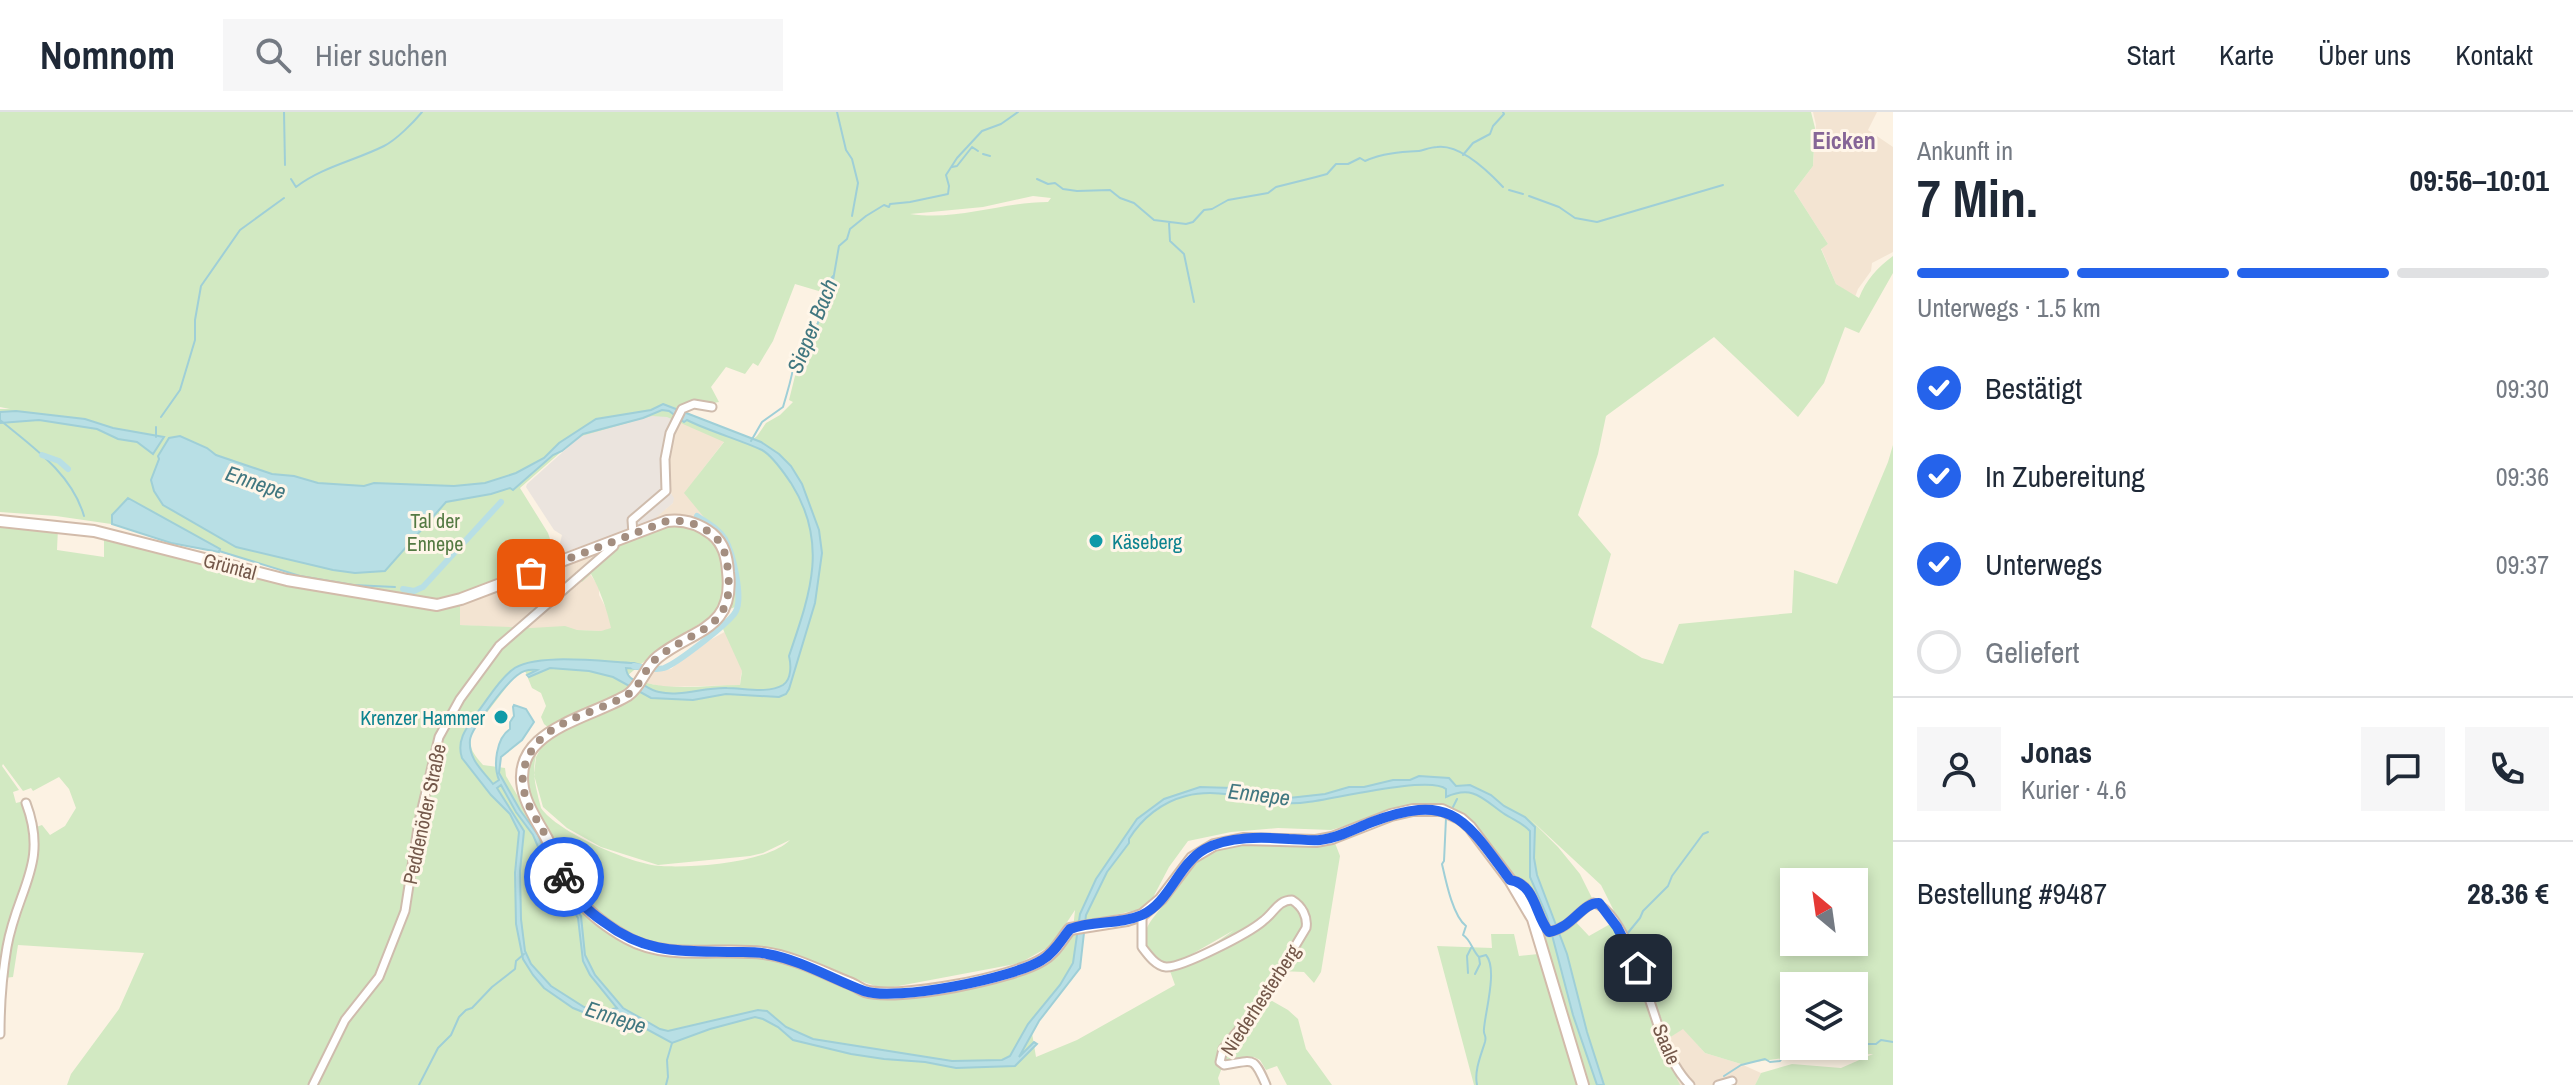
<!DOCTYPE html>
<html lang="de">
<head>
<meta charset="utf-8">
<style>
  body { margin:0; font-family:"Archivo Narrow",sans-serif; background:#f6f6f7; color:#1f2937; height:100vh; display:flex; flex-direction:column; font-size:30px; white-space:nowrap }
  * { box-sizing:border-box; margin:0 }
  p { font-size:26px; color:#747a83 }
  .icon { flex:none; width:44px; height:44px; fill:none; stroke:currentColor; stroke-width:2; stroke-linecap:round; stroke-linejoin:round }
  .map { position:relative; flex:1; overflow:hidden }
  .details { display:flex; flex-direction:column; background:#fff; width:680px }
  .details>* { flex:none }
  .needle { width:52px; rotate:331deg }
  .fabs { position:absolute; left:1780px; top:756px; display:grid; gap:16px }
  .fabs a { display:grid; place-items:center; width:88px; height:88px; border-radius:0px; background:#fff; box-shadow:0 4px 12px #0003; font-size:40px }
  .pin { position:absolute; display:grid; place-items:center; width:68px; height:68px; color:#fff; margin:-34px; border-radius:16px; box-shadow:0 4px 12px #0006 }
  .courier { position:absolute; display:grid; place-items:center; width:80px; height:80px; margin:-40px; border:6px solid #2563eb; border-radius:50%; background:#fff; color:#222; box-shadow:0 2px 10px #0007 }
  .overview em { font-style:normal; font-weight:700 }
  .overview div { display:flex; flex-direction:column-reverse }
  .overview { display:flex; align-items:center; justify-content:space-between; height:136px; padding:0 24px }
  h1 { font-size:52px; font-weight:700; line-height:60px }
  .bar { display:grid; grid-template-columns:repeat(4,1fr); gap:12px 8px; align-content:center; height:96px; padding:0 24px }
  .bar i { height:10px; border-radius:6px; background:#e0e1e3 }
  .bar .on { background:#2563eb }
  .bar p { grid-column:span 4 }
  .line { display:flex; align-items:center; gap:20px; padding:0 24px; border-top:2px solid #e0e1e3 }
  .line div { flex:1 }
  .round { display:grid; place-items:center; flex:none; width:84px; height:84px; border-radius:0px; background:#f6f6f7 }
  ol { padding:0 24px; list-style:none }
  li { display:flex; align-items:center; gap:24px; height:88px }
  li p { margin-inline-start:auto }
  li .icon { padding:8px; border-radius:50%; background:#2563eb; color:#fff; stroke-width:4 }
  li:last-child { color:#747a83 }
  li i { width:44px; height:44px; border:4px solid #e0e1e3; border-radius:50% }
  header { display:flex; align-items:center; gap:48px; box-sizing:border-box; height:112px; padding:0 40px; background:#fff; border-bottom:2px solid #e0e1e3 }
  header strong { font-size:38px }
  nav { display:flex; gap:44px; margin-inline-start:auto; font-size:28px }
  .search { width:560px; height:72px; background:#f6f6f7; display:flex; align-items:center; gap:20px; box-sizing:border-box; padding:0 28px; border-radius:0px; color:#747a83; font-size:30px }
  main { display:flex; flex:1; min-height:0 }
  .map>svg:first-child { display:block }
</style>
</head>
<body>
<header>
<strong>Nomnom</strong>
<div class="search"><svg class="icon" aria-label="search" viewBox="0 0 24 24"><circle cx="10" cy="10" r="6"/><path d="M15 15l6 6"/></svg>Hier suchen</div>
<nav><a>Start</a><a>Karte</a><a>Über uns</a><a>Kontakt</a></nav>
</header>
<main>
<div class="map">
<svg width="1893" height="973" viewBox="0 0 1893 973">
  <rect width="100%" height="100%" fill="#fcf2e3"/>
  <!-- residential -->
  <path fill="#f3e4d2" d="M1813,0h64l-9,18 25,17v105l-21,11 -1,8 -13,18 -3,8 -19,-13 -15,-36 7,-4 -34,-53 19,-25 3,-41z
    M679,308l47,19 -30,39 21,36 -15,11 -60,3 31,-25 -6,-33 5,-34z
    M611,434l-94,82 -57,-3v-23z
    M590,462l9,13v8l8,15 5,19 -11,2 -80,-3 58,-50 3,3z
    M728,518l16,38 -3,6 -1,11 -76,2 -17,-4 5,-12 19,-2 23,-20z
    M1683,916l22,25 36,11 20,9 -6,12h-81l8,-18 -13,-29z"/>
  <!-- industrial -->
  <path fill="#ebe4de" d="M655,300l20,4 -7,16 -6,23 -1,15 3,13 10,15 -1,5 -21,18 -90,32 -2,-10 2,-8 -8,-5 -28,-43 1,-3 56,-50z"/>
  <!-- green -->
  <path fill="#d2e9c2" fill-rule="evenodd" d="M0,0h1811l4,16 -2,38 -19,25 34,53 -7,5 15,35 23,14c7,-18 18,-30 34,-42v17l-34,60 -14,-6 -21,56 -26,34 -84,-80 -108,79 -8,38 -20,61 33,39 -20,73 51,31 21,6 16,-40 113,-11 2,-43 43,14 51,-122 5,-17v640h-138l6,-12 31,-9 49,4 32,-14 -74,2 -58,8 -36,-11 -22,-24 -14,9 -35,-87 -33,-66 -71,-66 28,28 22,27 13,26 -21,18 17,18 23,-13 5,7 26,52 13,38 25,50 -4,9 3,6h-206l-37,-139 55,2 -1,-14h23l5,22 29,-3 -12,-37 -22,-37 -35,-44 -27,-24 -41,-4 -80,23 -53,-2 -47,4 -43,9 -19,26 -21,40 -66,16 -8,47 -43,57 5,30 41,-17 98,-55 -5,-14 13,-5 51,-36 -54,31 -13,3c-44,-24 -13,-45 7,-72 9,-13 17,-30 32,-37 31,-15 67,-8 99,-8 10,0 20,-3 30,-4l5,13 -19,116 -7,11 -10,-11 -24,-1 -27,42 14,-15 21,12 10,9 8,30 26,36h-45l-10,-19 -11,4 -6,-10 -6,-3 -31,8 -5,13 2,7h-1153l4,-11 48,-65 25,-56 -126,-8 -5,32 -9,1 8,-46 25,-82 -1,-23 6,-2 8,10 15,-9 11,-18 -7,-19 -10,-12 -26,14 -2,-3 -8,3 -20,-27 -1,2 17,24 -6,2 3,11 8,-2c22,54 -2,86 -16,138 -6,20 -7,41 -8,62v-478l58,5 -1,22 47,7v-23l138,38 45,9 140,25 33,-4v23l71,3 34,-2 12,4 24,1 10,-3c-4,-18 -11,-39 -20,-54l-9,8 -3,-4 43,-37 48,-19 30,6 7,-7 -23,-28 40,-51 -57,-25 -15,-1 -74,21 -58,51 28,45 7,21 -1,3 -98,38 -25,4 -21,-2 -104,-19 -99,-31 -22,-3 -30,-11 -37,-8 -62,-9 -56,-4v-103h10l-10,-2zM1033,84l18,2 -3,4c-47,0 -89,19 -138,12l73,-7zM795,172l37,11 -40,74 4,3 -7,28 4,2 -13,13 -14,8 -9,13 -7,6 -70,-33 8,-6 21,1 10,-2 -8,-15 15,-20 19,7 8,-11 5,3 15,-25zM735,495l-12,22 19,42 -2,14c-33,0 -65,6 -97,-3l-5,8 -14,-11c28,-26 75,-59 111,-72zM525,559l7,17 9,5 5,13 -5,11 3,7 6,5 32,-17 7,5 -25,9 -17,11 -11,20 -2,18 9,32 24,21 34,19 57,18 92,-9 13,-3 27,-13c-23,23 -97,28 -129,26 -28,-1 -104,-34 -120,-58 0,-1 -3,-11 -3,-12 -5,-20 -6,-33 2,-53 -24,32 -14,53 3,85 9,18 17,37 27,55 19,35 60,61 99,65 33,4 66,0 98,3 34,3 78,25 111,36l10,1 132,-25 32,-18 23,-35 -2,19 -16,21 -11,10 -31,14 -62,14 -46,7 -26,2 -25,-7 -3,-7 -34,-8 -55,-19 -94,-3 -25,-5 -25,-9 -33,-24 -11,-15 -20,-28 -13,-33 -37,-63 -1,-8 -22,-3c-10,-12 -15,-17 -11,-33l43,-56zM1794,770h60v60h-60zM1794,874h60v60h-60z"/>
  <!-- water -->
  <path fill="#b8dfe5" stroke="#9fcfd7" stroke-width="2" fill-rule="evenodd" d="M663,292l98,38 18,12 12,12 11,18 17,46 3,23 -7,50 -26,86 -3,5 -7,3 -53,-3 -33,6 -42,-2 -38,-21 -24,-6 -39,-3 -21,9 -2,-2 10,-5c-7,-1 -13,0 -18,4 -11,7 -48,54 -49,66 -2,19 13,31 23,44l6,-4c-6,-14 -3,-42 11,-51v-7l4,-6 -1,-9 1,-2 12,4 8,13 -12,18 -21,17 -2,16 21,37 18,25 20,45 23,36 4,39 10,20 28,33 37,21 8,2 90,-21 9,1 19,16 27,12 139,22 50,-1 8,-4 18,-32 32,-39 13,-22 7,-49 16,-35 41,-60 27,-20 36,-12 32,1 21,5 16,-1 20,6 36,-4 24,-7h15l29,-7h17l9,-4 30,2 7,8 14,-1 21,10 13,11 21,11 10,10 -1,31 3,17 30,79 20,78 17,53h-7l-24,-70 -26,-99 -17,-39v-46c-8,-9 -17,-11 -27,-18 -21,-15 -30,-28 -57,-16v-8c-16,-14 -112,10 -138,13 -41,7 -80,-17 -122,-6 -24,6 -44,22 -57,43v4l-22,29 -21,43 -6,53 -41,53 -20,36 15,-15 3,2 -22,22 -59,2 -31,-6 -41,-3 -33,-5 -58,-14 -15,-13 -15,-8 -8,-2 -45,12 -38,14 -31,-17 -46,-9 -22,-9 -29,-20 -11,-13 -10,-16 -7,-35 -1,-51 4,-41 -9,-18 -19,-19 -29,-37c-6,-18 5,-31 15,-45 11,-14 21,-32 35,-43 21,-18 94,-8 122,-7l7,2 -3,4 -12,-1c1,10 7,12 16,16 5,3 11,7 17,8 22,5 45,-5 68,-4 17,0 41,6 56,-3 9,-6 8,-21 6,-29 21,-62 40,-113 2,-173 -7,-10 -18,-27 -29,-33 -24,-11 -51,-18 -75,-30l-3,2 -15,-11 -7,-1 -19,8 -60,16 -21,17 -9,4 -40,35 -3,-2 -19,6 -45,8 -61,69 -30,2 -22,-3 -97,-23 -73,-42 -9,-14 -3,-11 8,-21 -1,-3 11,-18 11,-2 27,12 9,7 56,19 22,2 24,7 46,3 10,-3 80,3 31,-3 31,-10 28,-15 15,-15 37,-24 55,-9zM501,673l15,27 17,23 14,33 31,50 5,43 7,14 27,33 -14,3 -19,-4 -33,-21 -20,-22 -6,-13 -4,-32 -1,-48 4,-40 -27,-43z
    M16,299l69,8 28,9 51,9 -11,17 -16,-12 -19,-3 -21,-10 -58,-9 -39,3v-11z
    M128,386l92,51 -1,3 -48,-9 -59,-19v-9z"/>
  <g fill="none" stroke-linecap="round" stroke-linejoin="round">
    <!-- stream -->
    <path stroke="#9fcfd7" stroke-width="2" d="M284,0l1,53
      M837,0l9,38 6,9 6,24 -6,33
      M983,42l7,2
      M1463,43l10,-12 17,-9 3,-8 11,-12 -1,-2
      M952,55l5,-1 15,-19 6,4
      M291,67l5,8c26,-20 58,-26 88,-41 12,-6 29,-23 38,-34
      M1037,67l11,5 7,-1 8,6 14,2 33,-1 10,8 14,5 20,17 32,4 7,-2 11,-12 8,-1 16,-9 40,-7 8,-6 40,-10 11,-3 9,-10h12l12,-6 5,3c17,-8 36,-9 54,-10 5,-1 12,-4 18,-4 22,-3 50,23 66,40
      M1509,78l14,4
      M1529,84l30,11 16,11 22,4 126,-37
      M1169,111l1,18 14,13 10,48
      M829,169l5,-6
      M161,305l19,-27 15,-50v-20l6,-34 39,-56 44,-32
      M0,308c33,27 72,54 84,96
      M156,315v10
      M751,329l11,-19 21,-15c5,-18 10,-31 12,-51l12,-11 5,-8 19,-45 8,-46 8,-7 3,-10 16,-13 18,-11 5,2 1,-3 20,-2 38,-8 1,-8 -3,-11 11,-17 25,-27 19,-7 17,-12
      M219,439l81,25 53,9 42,2
      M1453,695l4,-8
      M1446,706l-2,43 -2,3c4,18 11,52 24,62l-3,9c8,5 9,15 16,22l7,-2c12,14 -1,57 -2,74 -1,7 3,5 1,13 -4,13 -11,29 -8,43
      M1627,822l13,-16 3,-7 25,-25 4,-10 31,-42 5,-2
      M1468,861l-1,-17 4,-8
      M1475,862l5,-10 -1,-7
      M1854,932h22l5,-4 12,2
      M1808,934l4,3 17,-3
      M1724,964l17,-11 24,-6 5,3 10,-1 8,-11 15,-4
      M419,973l19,-37 13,-13 8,-18 7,-7 6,-2 20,-21 23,-18 1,-8 8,-7
      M666,973l2,-8 -1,-17 5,-17"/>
    <!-- canal -->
    <path stroke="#b8dfe5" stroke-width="6" d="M42,343l17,6 9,8
      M403,477l11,2 9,-4 78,-85
      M634,554c10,1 20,5 30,2 12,-4 67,-46 72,-57 7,-14 -3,-58 -11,-72 -6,-10 -18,-16 -28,-23"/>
    <!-- street casing -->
    <g stroke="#cfbcad" stroke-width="11">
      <path id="street" d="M633,422l-1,-14 34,-29 -1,-32 5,-26 12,-24 12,-5 18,3
        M1510,768c26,4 25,36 39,52 21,-4 27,-20 44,-29 31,4 59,107 69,134 6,16 15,35 28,48
        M1142,803v32c6,8 14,19 24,20 16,1 83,-34 97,-46 11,-8 15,-21 29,-21 10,6 16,17 14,28l-45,75 -38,46 -3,13 4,3c29,-4 29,-11 42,20
        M0,922c0,-29 2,-58 7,-87 10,-58 42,-83 19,-144
        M313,973l32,-65 34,-43 26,-66 14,-90 20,-84 21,-38 39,-53 115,-100 1,-4
        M1718,973l14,-4"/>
    </g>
    <!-- secondary casing -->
    <g stroke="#d2bbaa" stroke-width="14">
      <path id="secondary" d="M0,409l94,10 193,49 150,25 24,-6 206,-78c16,-2 32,3 45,13 12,10 15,23 16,38 7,58 -35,57 -70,85 -13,10 -17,29 -30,38 -39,24 -126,36 -102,104 5,14 13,25 20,38 25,50 28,71 81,101 41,23 92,9 137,15 29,4 58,19 85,30 6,2 11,6 16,8 33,10 148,-13 177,-31 13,-7 19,-20 28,-31l57,-9 15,-5 19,-16 31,-41 22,-13 29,-6 73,2 16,-3 59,-23 22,-5h29l19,9 9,8 40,53 23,39 50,166"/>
    </g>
    <!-- street -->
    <use href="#street" stroke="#fff" stroke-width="7"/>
    <!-- secondary -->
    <use href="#secondary" stroke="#fff" stroke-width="10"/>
  </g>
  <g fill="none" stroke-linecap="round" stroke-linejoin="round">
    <!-- done -->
    <path stroke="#a48e80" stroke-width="8" stroke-dasharray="0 14.4" d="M531,461l136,-52c17,-2 37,4 50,18 8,9 10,21 11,33 7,59 -36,57 -71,86 -13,10 -16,29 -30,37 -35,21 -88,25 -102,70 -9,28 10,50 22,73 6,13 11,26 17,39"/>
    <!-- route -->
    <path stroke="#2563eb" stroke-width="10" d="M564,765c9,19 22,33 40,45 42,32 76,29 127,30 12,0 25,-1 36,2 34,6 65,25 97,37 31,11 150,-13 178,-31 12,-7 19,-20 28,-31 23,-9 49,-4 72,-14 28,-13 36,-51 63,-66 24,-13 57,-12 84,-10 10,0 21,2 31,1 18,-2 34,-11 52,-18 80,-30 93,-3 138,58 26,4 25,36 39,52 25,-5 32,-29 50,-29l18,24 21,41"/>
  </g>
  <!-- markers -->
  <g fill="#0f9aa8" stroke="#fff6e9" stroke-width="3">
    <circle cx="1096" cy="429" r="8"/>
    <circle cx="501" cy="605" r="8"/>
  </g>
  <g text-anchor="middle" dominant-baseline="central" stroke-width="6" stroke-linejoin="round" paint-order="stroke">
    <!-- park labels -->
    <g font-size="20" fill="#537942" stroke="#fff6e9">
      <text x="435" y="408">Tal der<tspan x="435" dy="23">Ennepe</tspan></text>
    </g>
    <!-- culture labels -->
    <g font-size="20" fill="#0d838f" stroke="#fff6e9" text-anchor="start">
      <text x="1112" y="429">Käseberg</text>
      <text x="485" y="605" text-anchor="end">Krenzer Hammer</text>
    </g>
    <!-- street labels -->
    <g font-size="20" fill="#74584a" stroke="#fff6e9">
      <text transform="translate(230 454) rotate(15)">Grüntal</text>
      <text transform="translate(424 702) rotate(-78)">Peddenöder Straße</text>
      <text transform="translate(1260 888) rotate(-57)">Niederhesterberg</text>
      <text transform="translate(1667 932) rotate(67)">Saale</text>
    </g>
    <!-- water labels -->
    <g font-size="22" font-style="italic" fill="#417780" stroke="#fff6e9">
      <text transform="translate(812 214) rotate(-68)">Sieper Bach</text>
      <text transform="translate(256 370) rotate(19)">Ennepe</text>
      <text transform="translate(1259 682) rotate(7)">Ennepe</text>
      <text transform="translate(616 905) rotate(18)">Ennepe</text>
    </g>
    <!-- quarter labels -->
    <g font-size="24" font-weight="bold" fill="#866597" stroke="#fff6e9">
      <text x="1844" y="28">Eicken</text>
    </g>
  </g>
</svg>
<div class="fabs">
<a><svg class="needle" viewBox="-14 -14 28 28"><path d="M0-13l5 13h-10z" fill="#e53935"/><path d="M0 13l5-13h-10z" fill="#747a83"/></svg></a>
<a><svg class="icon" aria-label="layers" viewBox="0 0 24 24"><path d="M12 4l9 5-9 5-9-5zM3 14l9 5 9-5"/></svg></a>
</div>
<div class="pin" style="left:531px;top:461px;background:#ea580c"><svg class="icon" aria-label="bag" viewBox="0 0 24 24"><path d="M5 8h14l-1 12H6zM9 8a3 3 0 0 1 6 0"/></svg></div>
<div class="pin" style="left:1638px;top:856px;background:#1f2937"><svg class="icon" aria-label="home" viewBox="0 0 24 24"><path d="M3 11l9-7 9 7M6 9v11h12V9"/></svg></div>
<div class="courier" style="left:564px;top:765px"><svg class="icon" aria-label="bike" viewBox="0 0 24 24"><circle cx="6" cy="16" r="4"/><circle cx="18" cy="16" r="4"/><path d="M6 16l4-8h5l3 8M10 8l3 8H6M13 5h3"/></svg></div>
</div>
<section class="details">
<div class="overview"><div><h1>7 Min.</h1><p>Ankunft in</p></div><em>09:56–10:01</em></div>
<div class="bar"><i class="on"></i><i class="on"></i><i class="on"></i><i></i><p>Unterwegs · 1.5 km</p></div>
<ol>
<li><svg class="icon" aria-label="check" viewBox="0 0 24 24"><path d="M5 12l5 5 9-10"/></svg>Bestätigt<p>09:30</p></li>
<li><svg class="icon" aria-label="check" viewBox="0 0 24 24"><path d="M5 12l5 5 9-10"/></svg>In Zubereitung<p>09:36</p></li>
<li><svg class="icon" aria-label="check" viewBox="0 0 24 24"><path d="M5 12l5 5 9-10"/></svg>Unterwegs<p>09:37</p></li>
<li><i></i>Geliefert</li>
</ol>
<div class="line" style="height:144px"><a class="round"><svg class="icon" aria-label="person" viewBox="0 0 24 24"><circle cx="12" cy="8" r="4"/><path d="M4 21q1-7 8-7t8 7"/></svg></a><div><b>Jonas</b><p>Kurier · 4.6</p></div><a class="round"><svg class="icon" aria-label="chat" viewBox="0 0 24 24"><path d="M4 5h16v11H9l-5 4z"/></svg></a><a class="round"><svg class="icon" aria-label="phone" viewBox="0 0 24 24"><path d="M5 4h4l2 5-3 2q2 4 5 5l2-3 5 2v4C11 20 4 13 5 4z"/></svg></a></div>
<div class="line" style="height:104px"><div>Bestellung #9487</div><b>28.36 €</b></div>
</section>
</main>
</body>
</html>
